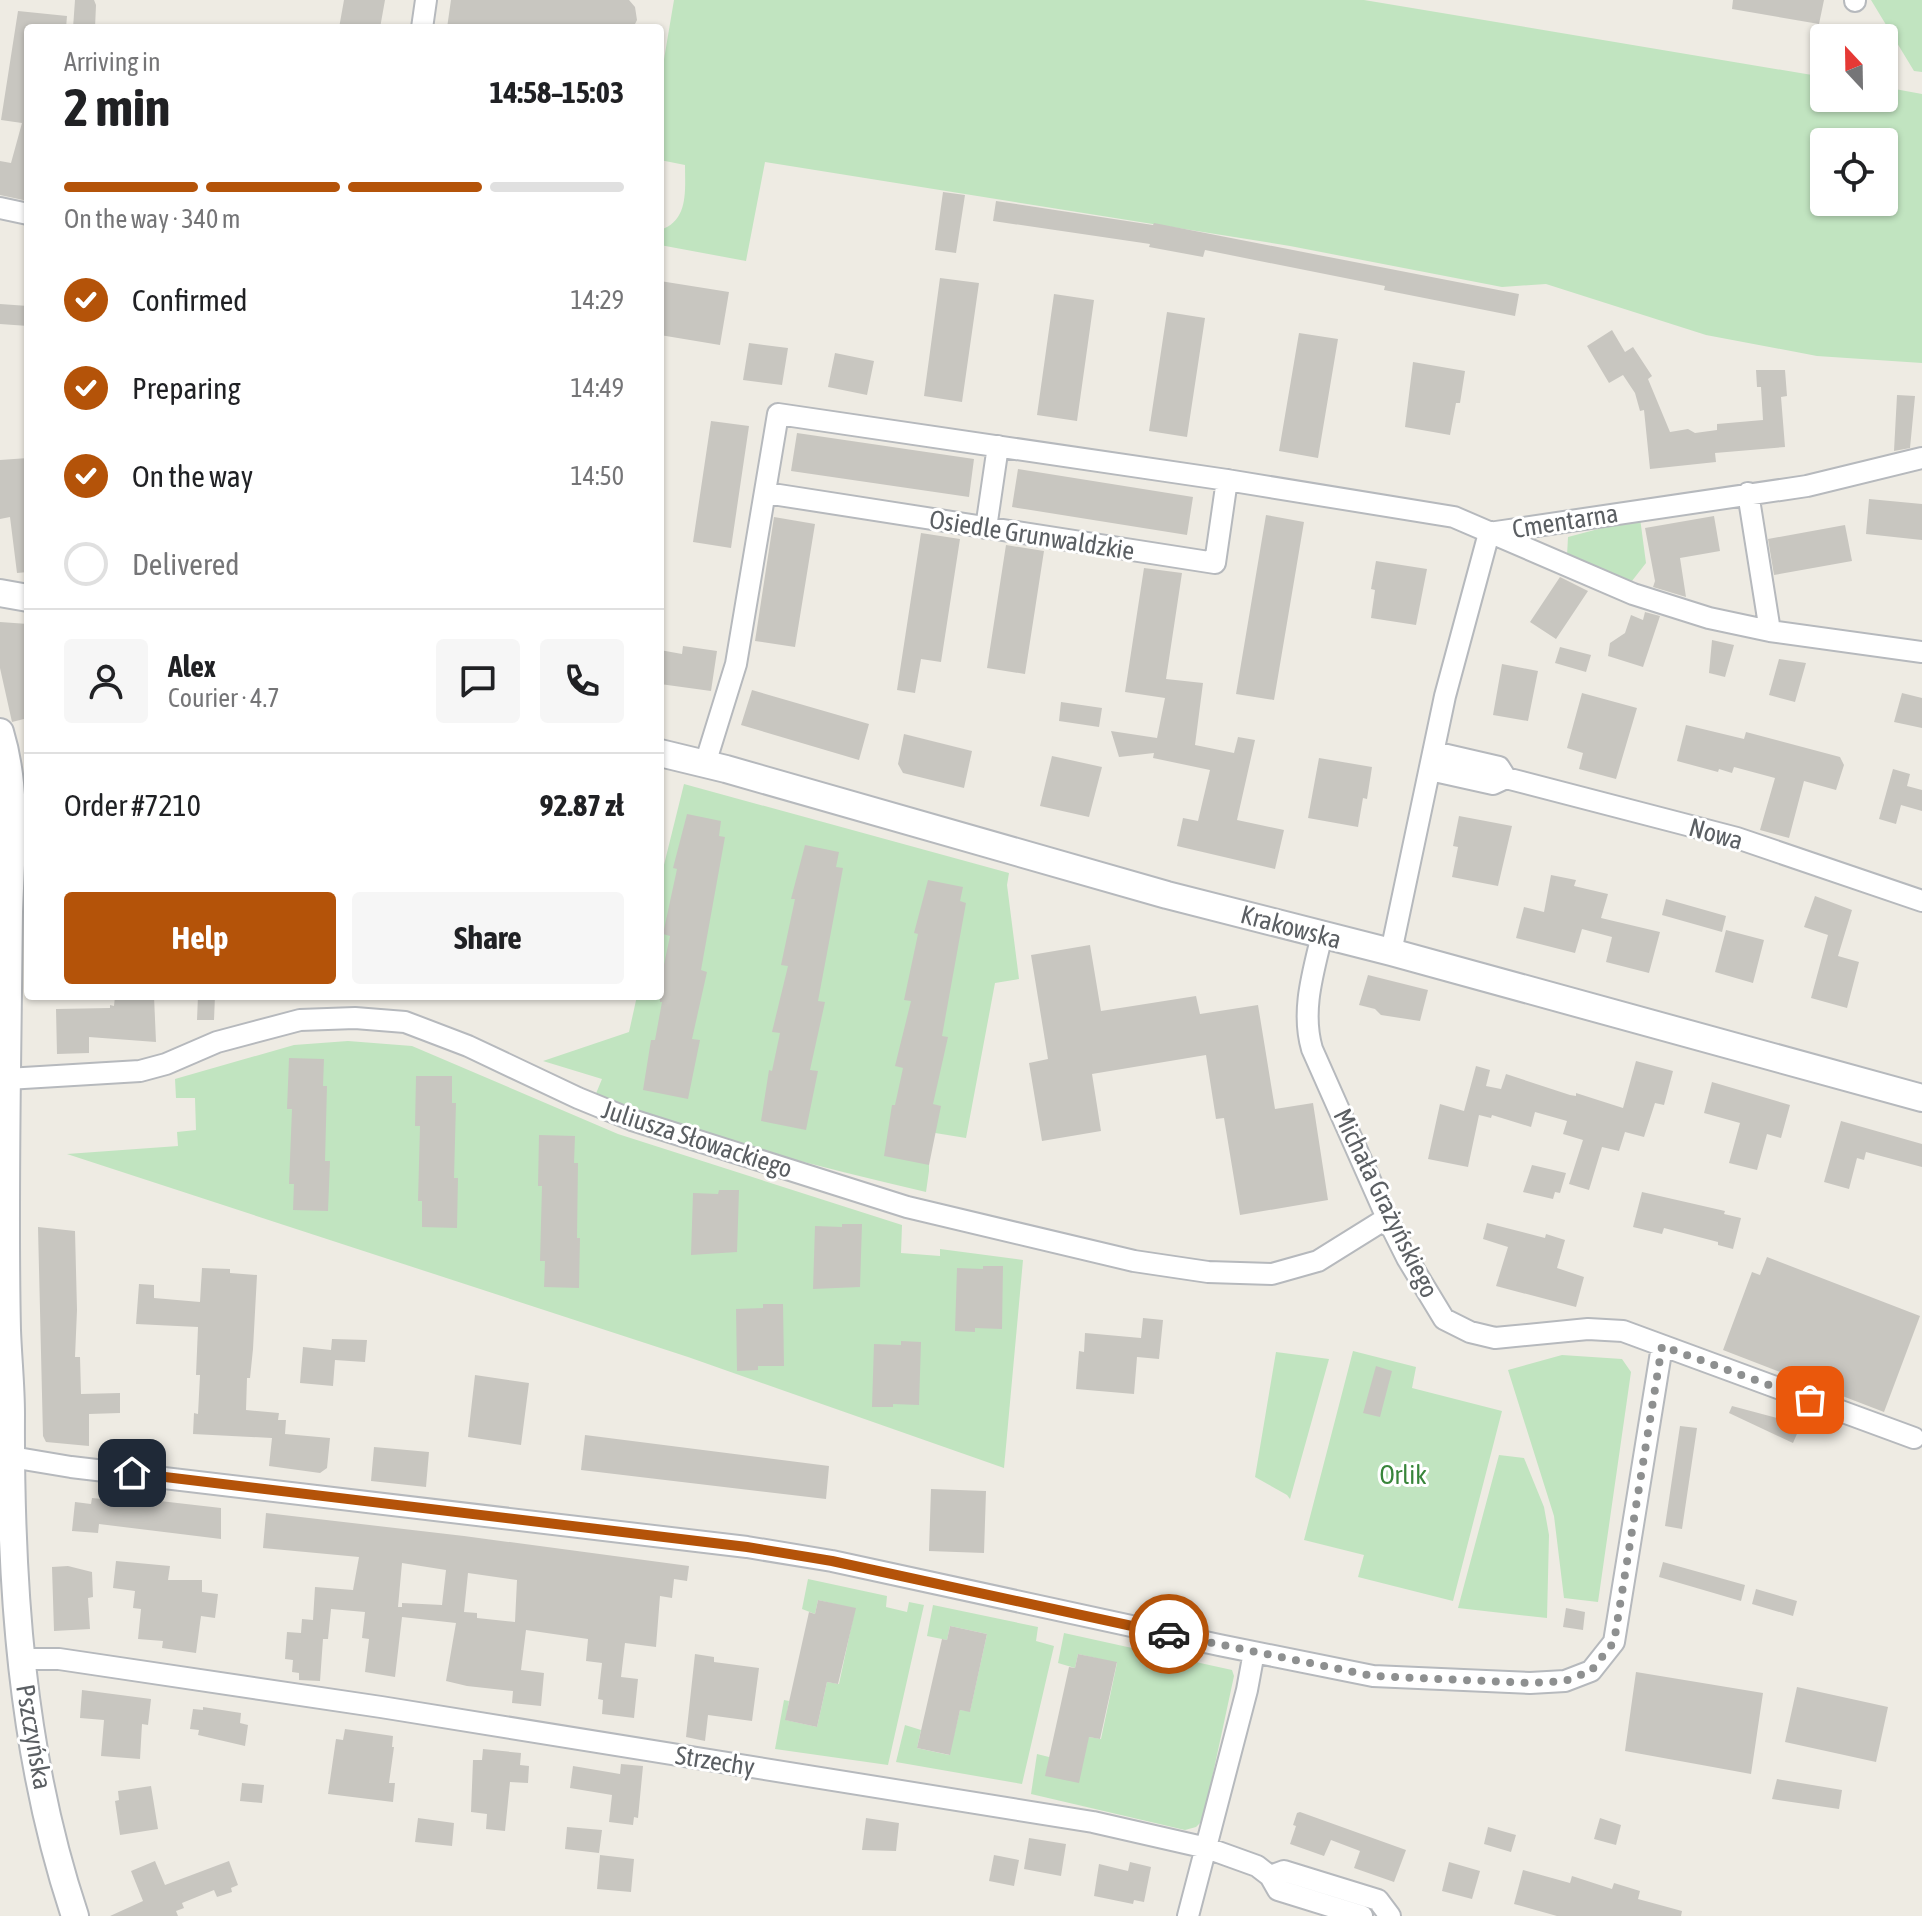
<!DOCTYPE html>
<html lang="en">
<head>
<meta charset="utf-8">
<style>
  body { margin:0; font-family:"Asap Condensed",sans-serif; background:#f6f6f6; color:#202124; height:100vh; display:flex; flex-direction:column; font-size:30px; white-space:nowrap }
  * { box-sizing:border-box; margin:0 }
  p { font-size:26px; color:#757577 }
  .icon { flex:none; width:44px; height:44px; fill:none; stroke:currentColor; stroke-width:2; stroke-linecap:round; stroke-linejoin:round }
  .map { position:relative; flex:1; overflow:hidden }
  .panel { position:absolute; left:24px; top:24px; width:640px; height:976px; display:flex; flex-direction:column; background:#fff; border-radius:8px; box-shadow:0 2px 6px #0004 }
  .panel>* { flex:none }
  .needle { width:52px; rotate:338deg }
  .tools { position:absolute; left:1810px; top:24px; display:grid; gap:16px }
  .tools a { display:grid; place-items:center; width:88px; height:88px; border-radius:8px; background:#fff; box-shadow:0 2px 6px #0004; font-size:40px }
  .pin { position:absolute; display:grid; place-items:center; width:68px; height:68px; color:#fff; margin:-34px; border-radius:16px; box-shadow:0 4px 12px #0006 }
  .courier { position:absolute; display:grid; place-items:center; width:80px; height:80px; margin:-40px; border:6px solid #b45309; border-radius:50%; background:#fff; color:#222; box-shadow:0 2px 10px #0007 }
  .summary em { font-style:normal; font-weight:700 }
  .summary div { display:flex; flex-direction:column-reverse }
  .summary { display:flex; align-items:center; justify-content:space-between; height:136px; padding:0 40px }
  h1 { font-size:52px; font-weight:700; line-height:60px }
  .bar { display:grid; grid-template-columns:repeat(4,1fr); gap:12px 8px; align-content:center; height:96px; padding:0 40px }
  .bar i { height:10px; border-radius:6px; background:#e0e0e0 }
  .bar .current { background:#b45309 }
  .bar p { grid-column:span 4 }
  .line { display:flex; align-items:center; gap:20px; padding:0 40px; border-top:2px solid #e0e0e0 }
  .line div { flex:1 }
  .round { display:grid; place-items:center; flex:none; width:84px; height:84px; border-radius:8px; background:#f6f6f6 }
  ol { padding:0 40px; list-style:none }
  li { display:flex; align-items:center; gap:24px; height:88px }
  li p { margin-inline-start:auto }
  li .icon { padding:8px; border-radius:50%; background:#b45309; color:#fff; stroke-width:4 }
  li:last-child { color:#757577 }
  li i { width:44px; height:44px; border:4px solid #e0e0e0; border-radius:50% }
  .button { display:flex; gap:16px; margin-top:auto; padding:16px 40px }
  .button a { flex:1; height:92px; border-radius:8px; background:#b45309; color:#fff; font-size:32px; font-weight:700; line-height:92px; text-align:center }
  .button a+a { background:#f6f6f6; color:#202124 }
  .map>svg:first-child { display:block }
</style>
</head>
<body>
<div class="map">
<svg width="1922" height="1916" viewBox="0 0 1922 1916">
  <rect width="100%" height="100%" fill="#eeebe3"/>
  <!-- green -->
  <path fill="#c1e4c0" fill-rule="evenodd" d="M674,0h690l460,77v21h60v-11l38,7v269l-105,-7 -111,-21 -160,-51 -44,3 -212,-41 -525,-84 -19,99 -86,-16v-15c29,-9 25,-40 25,-65l-25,-5v-77zM1824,142h60v60h-60z
    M1871,0h51v72l-8,-1z
    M1640,518l6,45 -18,23 -61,-30 1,-19z
    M684,784l325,89 -2,12 12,94 -24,4 -29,155 -37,-6v39l-3,21c-111,-26 -224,-54 -331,-96l7,-17 -59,-18 86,-29 8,-36h23v-115z
    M348,1041l64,5 206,88 284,91 -1,28 39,3v-7l83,11 -19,208 -316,-111 -621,-203 111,-8 -1,-14 19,-2 -1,-32h-19l-1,-19 119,-34z
    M1353,1351l63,16 -4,21 90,23 -49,190 -95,-24 6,-22 -60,-15z
    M1276,1352l53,7 -39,140 -3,-4 -32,-18z
    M1562,1355l60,4 9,13 -33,230 -34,-4 -10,-82 -46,-146z
    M1499,1455l25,3 20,49 5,28 -2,83 -89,-10z
    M808,1579l79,17 -1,11 21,5 2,-10 15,3 -36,160 -113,-16 9,-49 5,1 -3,19 31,7 10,-45 12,2 16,-75 -37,-9 -3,14 -13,-5z
    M933,1605l105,22 -2,14 18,5 -32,138 -126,-22 9,-37 16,5 -4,18 32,7 11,-45 10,1 17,-77 -37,-8 -3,14 -20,-4z
    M1064,1633l168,37 2,6 -31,144 -7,7 -11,3 -154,-36 6,-40 12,3 40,-20 12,2 16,-76 -39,-9 -3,14 -17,-5z"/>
  <!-- building -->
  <path fill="#c8c6c0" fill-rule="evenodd" d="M75,0h19l2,5 -1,23h-22z
    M344,0h41l-5,28h-41z
    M451,0h178l6,7 2,13 -4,8h-186z
    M1733,0h91l-5,24 -87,-15z
    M18,11l49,5 -1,12h-38v72l-3,20 3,1v80l-28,-6v-34l11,2 11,-40 -21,-3z
    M943,192l22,3 -9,58 -21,-3z
    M996,201l157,24 1,-2 365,71 -4,22 -131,-26 1,-4 -180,-36 -2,7 -54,-10 1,-3 -157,-23z
    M940,278l39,5 -17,119 -38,-6z
    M660,281l69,11 -9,53 -60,-10z
    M1054,294l40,6 -17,121 -40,-6z
    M0,304l28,2v20l-28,-2z
    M1167,312l38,6 -18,119 -38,-6z
    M1612,330l13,22 8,-5 19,29 -4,3 22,53 18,-3 7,4 22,-3v-6l46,-4 -2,-33h-4l-1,-17h29l2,26 -6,1 4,50 -70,6 1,9 -66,7 -6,-59 -4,1 -5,-18 -12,-18 -14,8 -22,-37z
    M1299,333l39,6 -20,119 -39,-7z
    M749,343l39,5 -6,37 -39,-5z
    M835,353l39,8 -7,34 -39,-8z
    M1413,362l52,9 -5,32h-4l-6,32 -45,-8z
    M1897,395l18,1 -5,52 -16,3z
    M711,421l38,5 -18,122 -38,-6z
    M797,433l177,26 -5,38 -178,-26z
    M28,458v114l-11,1 -7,-56 -10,2v-59z
    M1018,469l175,28 -6,38 -175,-28z
    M1869,499l53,5v36l-56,-6z
    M1266,515l38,7 -30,178 -38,-6z
    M1714,516l6,35 -40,7 6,39 -33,-10 2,-6 -10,-53z
    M774,517l41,7 -20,123 -40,-6z
    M1845,525l7,36 -78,14 -6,-36z
    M921,533l39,6 -19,123 -20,-3 -6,34 -18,-3z
    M1006,545l38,6 -19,123 -38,-6z
    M1376,561l51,8 -11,56 -45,-7 4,-28 -4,-1z
    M1144,568l38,5 -16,106 37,4 -8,62 39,8 4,-16 17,3 -18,80 47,10 -9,39 -98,-23 6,-28 15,3 12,-51 -57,-12 1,-5 -35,4 -8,-26 46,7 8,-40 -40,-6z
    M1560,577l28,14 -32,48 -26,-17z
    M1645,612l15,4 -17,51 -35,-11 2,-13 15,-10 6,-18 12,5z
    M0,622l28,2v94l-16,4 -12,-54z
    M1712,640l22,5 -9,32 -16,-4z
    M683,646l34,5 -6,40 -51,-7v-34l22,4z
    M1560,647l31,8 -5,17 -31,-9z
    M1779,659l27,4 -11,39 -26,-7z
    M1502,664l36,7 -10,50 -35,-6z
    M752,690l117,34 -10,36 -118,-35z
    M1582,693l55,15 -21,71 -37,-10 4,-16 -16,-5z
    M1902,693l20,5v30l-28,-6z
    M1061,702l41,6 -3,19 -40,-6z
    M1686,725l58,14 2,-7 94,25 4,8 -8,25 -32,-9 -15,57 -29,-8 15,-52 -41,-11 -2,6 -13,-4 -1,3 -41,-11z
    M904,734l68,17 -8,37 -61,-15 -5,-9z
    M1052,756l50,11 -13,50 -49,-11z
    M1319,758l53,9 -5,32 -4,-1 -5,29 -50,-9z
    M1893,769l17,5 -3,12 15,4v21l-21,-6 -5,19 -17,-5z
    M687,814l34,7 -2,15 6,1 -24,133 6,2 -15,67 8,1 -12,59 -45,-9 8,-50h4l7,-38h-2v-28h2l8,-38 -7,-2 14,-65 -4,-1z
    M1459,816l53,10 -14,60 -46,-9 6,-30 -5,-1z
    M805,845l34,7 -3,15 7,1 -25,133 7,1 -15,68 8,1 -12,59 -45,-9 8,-51 3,1 8,-38 -8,-1 16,-66 -7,-1 14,-66h-4z
    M1551,875l25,5 -2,6 34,8 -7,24 59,14 -11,41 -43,-11 6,-25 -30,-8 -7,24 -59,-15 8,-31 20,5z
    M928,880l35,7 -3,14 6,2 -24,133 6,1 -15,67 8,2 -12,59 -45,-9 8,-51h3l8,-37 -8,-2 16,-65 -7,-1 14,-66 -4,-1z
    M1815,896l37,14 -14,46 21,6 -12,46 -36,-10 17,-63 -24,-8z
    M1666,899l60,17 -4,16 -60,-17z
    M1726,930l38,10 -11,43 -38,-11z
    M1090,945l11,66 95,-15 4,18 58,-9 17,104 38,-6 15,97 -88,15 -16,-97 -8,1 -10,-64 -114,19 9,57 -59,10 -13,-78 19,-4 -17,-104z
    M1368,975l60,15 -8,31 -39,-6 -6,-6 -16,-4z
    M115,996h39l2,46 -67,-5v16l-32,1 -1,-45 54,-1v-3l4,1z
    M198,996h17l-1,24h-17z
    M289,1058l35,1 -1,27h4l-2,75h5l-2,50 -35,-1 1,-26h-5l3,-75h-5z
    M1636,1061l37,10 -9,34 -9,-2 -11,34 -19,-5 -6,19 -17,-4 -13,43 -20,-6 14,-44 -20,-6 4,-13 -32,-9 -4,15 -39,-12 -1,3 -12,-3 -11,52 -40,-8 12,-55 24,7 12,-45 14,4 -4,16 15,3 5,-15 64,21 6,1v-3l47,15z
    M416,1076h36v27h4l-2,75h4l-1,50 -35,-1v-26h-4l2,-75h-5z
    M1712,1082l78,23 -9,33 -14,-4 -10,36 -28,-7 11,-40 -36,-10z
    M1841,1121l81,23v23l-56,-15 -2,8 -7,-2 -8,31 -25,-7z
    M539,1135l36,1 -1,27h4l-1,75h3l-1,50 -35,-1 1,-26h-5l2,-75h-4z
    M1532,1165l34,8 -6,20 -5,-1 -2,7 -30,-7z
    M719,1190h20l-2,62 -46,3 2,-62 25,1z
    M1642,1192l83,19 -1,3 17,4 -8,31 -15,-4v-3l-54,-14 -2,6 -29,-7z
    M1487,1223l58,15 1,-4 19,6 -8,28 27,9 -8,30 -80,-21 12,-39 -25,-8z
    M842,1224h20l-2,63 -47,2 2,-63 27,1z
    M38,1227l37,4 2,79 -2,47h5l1,37 39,-1v20l-31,1v32l-43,-4 -3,-6z
    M1767,1257l153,59 -36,96 -161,-62 29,-78 8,3z
    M983,1266h20l-1,63 -27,-1v4l-20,-1 2,-63 26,1z
    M202,1268l28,1v4l27,2 -4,74 -3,29h-3l-1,32 33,3 -1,7h8l-1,14 45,4 -3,30 -7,5 -51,-7 3,-28 -79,-4 1,-21 4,1 2,-39h-4l2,-48 -62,-3 3,-40 15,1v13l46,4z
    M763,1304h20l1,62h-26v4l-21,1 -1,-62 27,-1z
    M1143,1318l20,2 -4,39 -22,-2 -3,37 -58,-5 3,-38 5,1 1,-19 56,5z
    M332,1339l35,1 -2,22 -30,-2 -2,26 -33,-3 3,-36 28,3z
    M901,1341l20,1 -2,63 -26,-1v3h-21l2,-63 27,1z
    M1376,1366l16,5 -12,46 -17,-4z
    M475,1375l54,8 -8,62 -53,-8z
    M1732,1406l45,12 23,9 -7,16 -64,-30z
    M1680,1426l17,2 -15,101 -17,-3z
    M585,1435l244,31 -3,33 -245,-29z
    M374,1447l55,5 -3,35 -55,-6z
    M931,1489l55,2 -2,62 -55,-2z
    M125,1497l96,11v31l-122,-15 -1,9 -26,-2 3,-29 16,2 1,-6 32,3z
    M266,1513l198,23 225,30 -2,15 -13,-2 -2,19 -12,-2 -4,51 -31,-4 -4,34 17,2 -4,39 -32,-4 1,-14 -5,-1 4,-36 -16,-2 2,-22 -62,-9 -5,40 23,3 -3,33 -29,-3 1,-12 -46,-5 -21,-5 10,-58 -54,-6 -7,60 -30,-5 4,-33 -7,-1 3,-26 -34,-3 -3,30h-5l-3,42 -21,-1v-7l-7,-1 1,-12 -8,-1 2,-27 14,1 1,-14 11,1 2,-33 38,3 6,-33 -96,-9zM402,1563l44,7 -4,35 -40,-2v4h-4zM468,1573l49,7 -2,42 -38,-4v-5l-13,-1z
    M116,1561l54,5 -2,14h34v12l16,2 -3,24 -14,-2 -5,37 -34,-5 1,-7 -25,-2 3,-30 -8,-1 2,-17 -22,-3z
    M1663,1562l82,23 -4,16 -82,-24z
    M68,1566l24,6 1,25 -5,1 2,31 -36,2 -2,-64z
    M1756,1589l41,12 -4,15 -41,-12z
    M818,1600l38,8 -18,76 -11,-2 -10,45 -32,-7 24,-108 6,2z
    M1566,1608l19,4 -2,18 -20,-3z
    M950,1626l37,8 -17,78 -10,-2 -10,45 -33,-7 25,-109 5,1z
    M695,1654l19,3v5l45,6 -7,53 -44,-6 -3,26 -19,-4z
    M1078,1654l39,8 -17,77 -11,-2 -10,46 -34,-7 24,-109 6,1z
    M1636,1672l127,21 -12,81 -126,-23z
    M1797,1687l91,20 -12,55 -91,-20z
    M82,1690l69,9 -3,26 -6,-1 -2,35 -39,-3 3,-36 -24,-2z
    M203,1707l38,6 -1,10 8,2 -3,21 -47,-11 1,-5 -9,-1 3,-20 10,1z
    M345,1729l48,7 -1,11h2l-5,36h6l-2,19 -65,-8 8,-55 7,1z
    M483,1749l38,4 -1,12 9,1 -1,17 -18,-1 -5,49 -19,-2 1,-15 -16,-2 2,-52h9z
    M621,1764l22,2 -5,52 -4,-1 -1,8 -24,-3 3,-27 -42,-7 3,-22 47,8z
    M1777,1779l65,11 -3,19 -67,-10z
    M242,1783l22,2 -2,18 -22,-2z
    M151,1786l7,43 -38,6 -5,-34 4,-1 -1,-9z
    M1300,1812l106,38 -12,32 -40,-14 6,-17 -29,-11 -7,16 -34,-12 6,-18 -3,-1 4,-12z
    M418,1818l36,5 -2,23 -37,-4z
    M866,1818l33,5 -3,28 -34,-1z
    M1600,1818l21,7 -5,20 -22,-6z
    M567,1827l35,3 -3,23 -34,-4z
    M1488,1827l28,8 -5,17 -27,-8z
    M1029,1838l37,6 -5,32 -37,-7z
    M600,1855l34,4 -3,33 -34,-3z
    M994,1855l25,5 -5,26 -25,-5z
    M155,1861l10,24 64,-24 9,24 -7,3 1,4 -15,5 -3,-7 -32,13 2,5 -8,3 2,5h-68l33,-15 -12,-30z
    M1130,1862l21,5 -7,35 -10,-2 -1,4 -39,-8 5,-32 29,7z
    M1449,1862l31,9 -8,28 -30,-8z
    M1523,1870l47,13 2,-7 40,13 2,-6 26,8 -2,8 44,12 -1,5h-124l-43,-12z"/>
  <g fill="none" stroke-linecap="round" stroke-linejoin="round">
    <!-- minor casing -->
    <g stroke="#b6b9bd" stroke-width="24">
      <path id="minor" d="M1855,0v1
        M422,28l4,-28
        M0,208l28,6
        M766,493l449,70 12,-83
        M1748,493l22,138
        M986,528l12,-82
        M1489,533l318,-47 115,-28
        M1434,752l65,15 7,11
        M705,764l31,-100 42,-250 449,66 227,37 179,77 76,24 61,13 152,21
        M1430,770l63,14 13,-6 231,60 185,63
        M1322,935c-9,38 -21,76 -10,114l75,169 20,40 37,61 26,13 25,6 93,-9 35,2 291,107
        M1391,952l54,-256 44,-163
        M7,1079l133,-8 26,-7 51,-22 83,-22 55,-2 50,4 63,24 110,52 54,22 275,87 227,54 74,11 64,2 46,-13 69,-43
        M0,1455l71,12 676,80 85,14 387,84 154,31 157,7 35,-2 26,-10 23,-29 48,-296
        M20,1659h39l322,48 712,115 114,26 50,18 13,10 8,14 84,26
        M1270,1876l14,-5 94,29 12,16
        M1188,1916l59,-226 7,-38"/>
    </g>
    <!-- tertiary casing -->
    <g stroke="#b6b9bd" stroke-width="30">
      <path id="tertiary" d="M0,593l28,5
        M0,732c18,59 11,120 9,180 -1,53 -1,105 -2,158 -1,86 -2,173 0,260 1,28 4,56 4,84 -1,169 10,341 64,502
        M660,753l66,16 441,126 224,57 531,146"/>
    </g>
    <!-- minor -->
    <use href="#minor" stroke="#fff" stroke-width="20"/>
    <!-- tertiary -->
    <use href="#tertiary" stroke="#fff" stroke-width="26"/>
  </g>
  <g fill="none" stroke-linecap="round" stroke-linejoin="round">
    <!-- done -->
    <path stroke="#8e9090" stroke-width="8" stroke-dasharray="0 14.4" d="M1169,1634l204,42 157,7 35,-2 26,-10 23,-29 48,-296 148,54"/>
    <!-- route -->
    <path stroke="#b45309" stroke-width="10" d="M132,1473l615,74 85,14 337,73"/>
  </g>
  <g text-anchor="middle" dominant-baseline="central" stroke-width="6" stroke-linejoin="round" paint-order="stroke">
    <!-- street labels -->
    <g font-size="26" fill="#5b5f63" stroke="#fff">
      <text transform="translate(1565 521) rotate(-9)">Cmentarna</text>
      <text transform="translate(1032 535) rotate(9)">Osiedle Grunwaldzkie</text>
      <text transform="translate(1716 834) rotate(16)">Nowa</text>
      <text transform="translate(1291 927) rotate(15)">Krakowska</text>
      <text transform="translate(697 1139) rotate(18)">Juliusza Słowackiego</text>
      <text transform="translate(1386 1203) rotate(64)">Michała Grażyńskiego</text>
      <text transform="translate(34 1737) rotate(80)">Pszczyńska</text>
      <text transform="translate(715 1761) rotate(9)">Strzechy</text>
    </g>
    <!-- park labels -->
    <g font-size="26" fill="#38853a" stroke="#fff">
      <text x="1403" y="1475">Orlik</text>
    </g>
  </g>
</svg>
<div class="tools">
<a><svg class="needle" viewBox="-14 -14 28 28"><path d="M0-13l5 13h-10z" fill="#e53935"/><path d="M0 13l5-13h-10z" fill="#757577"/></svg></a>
<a><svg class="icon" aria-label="locate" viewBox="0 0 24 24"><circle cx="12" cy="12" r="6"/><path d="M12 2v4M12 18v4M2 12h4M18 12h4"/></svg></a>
</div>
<div class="pin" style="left:1810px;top:1400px;background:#ea580c"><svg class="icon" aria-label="bag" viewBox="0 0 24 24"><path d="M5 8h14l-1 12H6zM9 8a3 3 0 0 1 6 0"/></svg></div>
<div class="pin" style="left:132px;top:1473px;background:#1f2937"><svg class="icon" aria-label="home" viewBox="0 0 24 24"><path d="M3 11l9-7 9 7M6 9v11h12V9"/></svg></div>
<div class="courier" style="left:1169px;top:1634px"><svg class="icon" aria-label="car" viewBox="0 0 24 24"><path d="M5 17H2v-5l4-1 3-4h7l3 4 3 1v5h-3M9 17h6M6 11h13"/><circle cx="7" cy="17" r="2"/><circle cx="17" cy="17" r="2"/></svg></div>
<section class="panel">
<div class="summary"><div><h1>2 min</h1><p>Arriving in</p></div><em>14:58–15:03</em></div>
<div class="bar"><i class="current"></i><i class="current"></i><i class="current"></i><i></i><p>On the way · 340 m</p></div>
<ol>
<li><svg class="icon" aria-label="check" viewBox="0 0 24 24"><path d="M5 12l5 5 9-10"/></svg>Confirmed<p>14:29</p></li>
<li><svg class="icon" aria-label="check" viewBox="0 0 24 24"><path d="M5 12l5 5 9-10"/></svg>Preparing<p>14:49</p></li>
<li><svg class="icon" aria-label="check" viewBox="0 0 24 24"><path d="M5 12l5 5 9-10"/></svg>On the way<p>14:50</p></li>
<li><i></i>Delivered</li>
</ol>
<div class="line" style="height:144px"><a class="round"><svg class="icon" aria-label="person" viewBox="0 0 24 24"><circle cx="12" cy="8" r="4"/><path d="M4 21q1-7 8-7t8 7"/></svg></a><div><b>Alex</b><p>Courier · 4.7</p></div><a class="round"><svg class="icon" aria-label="chat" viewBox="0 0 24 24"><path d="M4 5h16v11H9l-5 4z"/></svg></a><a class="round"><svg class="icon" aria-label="phone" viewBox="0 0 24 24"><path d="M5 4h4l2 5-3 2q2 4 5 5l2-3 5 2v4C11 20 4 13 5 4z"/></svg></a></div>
<div class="line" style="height:104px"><div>Order #7210</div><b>92.87 zł</b></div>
<div class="button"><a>Help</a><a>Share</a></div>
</section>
</div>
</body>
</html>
